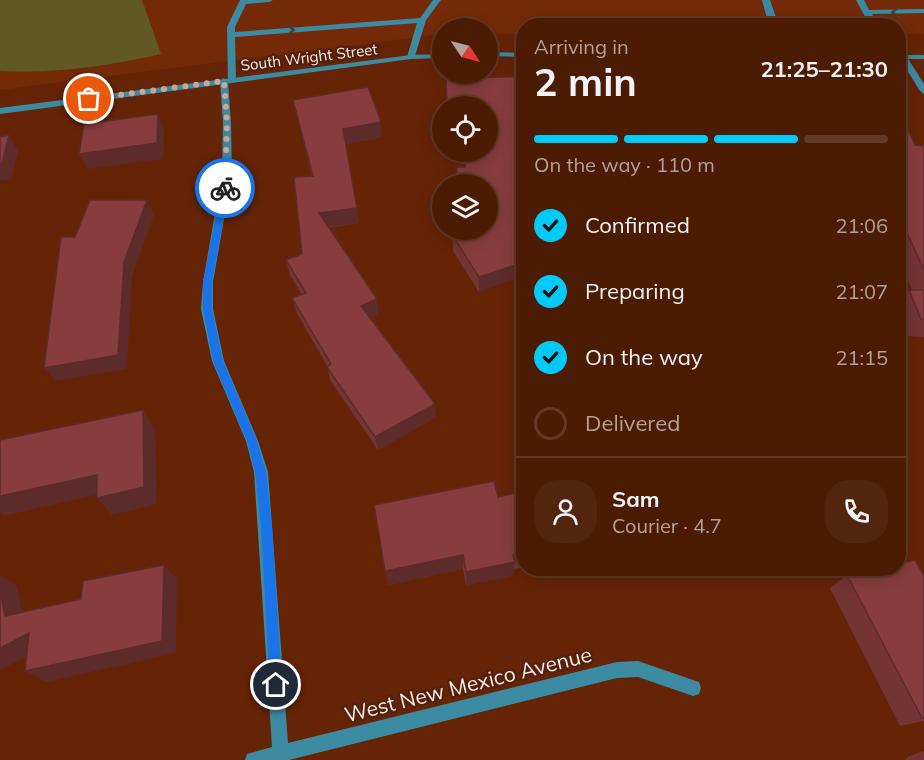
<!DOCTYPE html>
<html lang="en">
<head>
<meta charset="utf-8">
<style>
  body { margin:0; font-family:Mulish,sans-serif; background:#53240e; color:#f1f3f6; height:100vh; display:flex; flex-direction:column; font-size:22px; white-space:nowrap }
  * { box-sizing:border-box; margin:0 }
  p { font-size:20px; color:#b2a19a }
  .icon { flex:none; width:33px; height:33px; fill:none; stroke:currentColor; stroke-width:2; stroke-linecap:round; stroke-linejoin:round }
  .map { position:relative; flex:1; overflow:hidden }
  .side { position:absolute; left:516px; top:18px; width:390px; height:558px; display:flex; flex-direction:column; background:#4c1b04; border-radius:24px; box-shadow:0 3px 15px #0003,0 0 0 2px #633926 }
  .side>* { flex:none }
  .needle { width:39px; rotate:125deg }
  .buttons { position:absolute; left:432px; top:18px; display:grid; gap:12px }
  .buttons a { display:grid; place-items:center; width:66px; height:66px; border-radius:50%; background:#4c1b04; box-shadow:0 3px 15px #0003,0 0 0 2px #633926; font-size:30px }
  .pin { position:absolute; display:grid; place-items:center; width:51px; height:51px; color:#fff; margin:-26px; border:3px solid #fff; border-radius:50%; box-shadow:0 2px 6px #0007 }
  .courier { position:absolute; display:grid; place-items:center; width:60px; height:60px; margin:-30px; border:4px solid #1a73e8; border-radius:50%; background:#fff; color:#222; box-shadow:0 2px 8px #0007 }
  .headline em { font-style:normal; font-weight:700 }
  .headline div { display:flex; flex-direction:column-reverse }
  .headline { display:flex; align-items:center; justify-content:space-between; height:102px; padding:0 18px }
  h1 { font-size:39px; font-weight:700; line-height:45px }
  .bar { display:grid; grid-template-columns:repeat(4,1fr); gap:9px 6px; align-content:center; height:72px; padding:0 18px }
  .bar i { height:8px; border-radius:4px; background:#633926 }
  .bar .on { background:#00cbf8 }
  .bar p { grid-column:span 4 }
  .line { display:flex; align-items:center; gap:15px; padding:0 18px; border-top:2px solid #633926 }
  .line div { flex:1 }
  .round { display:grid; place-items:center; flex:none; width:63px; height:63px; border-radius:24px; background:#53240e }
  ol { padding:0 18px; list-style:none }
  li { display:flex; align-items:center; gap:18px; height:66px }
  li p { margin-inline-start:auto }
  li .icon { padding:6px; border-radius:50%; background:#00cbf8; color:#111; stroke-width:4 }
  li:last-child { color:#b2a19a }
  li i { width:33px; height:33px; border:3px solid #633926; border-radius:50% }
  .map>svg:first-child { display:block }
</style>
</head>
<body>
<div class="map">
<svg width="924" height="760" viewBox="0 0 924 760">
  <rect width="100%" height="100%" fill="#652406"/>
  <!-- built -->
  <path fill="#742a07" d="M0,0h924v34h-25l-1,-8h-374l-1,8h-35v-6h-46v6l-442,56z"/>
  <!-- green -->
  <path fill="#605923" d="M0,0h142l19,54c-53,12 -106,20 -161,17z"/>
  <g fill="none" stroke-linecap="round" stroke-linejoin="round">
    <!-- service -->
    <path fill="#3c8ba3" fill-rule="evenodd" d="M240,0h33l-4,2 -23,2 -11,23v5l185,-14 13,-18h8l-15,20 -12,39 -7,-2 10,-34 -182,14 1,43 -4,3 -4,-3 -1,-53z
      M762,0h8l9,26h-8l-1,-3 -197,3 7,-5 187,-2z
      M856,0h8l5,10 55,-1v4l-52,1 6,12h-8z"/>
    <!-- minor -->
    <path fill="#3c8ba3" fill-rule="evenodd" d="M900,55l7,2 17,27v10l-4,-3 -21,-34z
      M224,78l4,3 3,42 1,50 -19,109v27l11,52 34,80 10,31 20,271 329,-81 21,-1 55,19 6,2 2,6 -2,6 -6,2 -55,-19 -21,1 -328,82h-44l2,-6 25,-7 -18,-275 -8,-31 -34,-80 -11,-52 2,-27 19,-109 1,-50 -3,-42z"/>
    <!-- tertiary -->
    <path fill="#3c8ba3" fill-rule="evenodd" d="M488,52l36,1v4l-36,-1z
      M442,54v4l-31,1 -411,55v-6l411,-53z
      M898,55h26v4h-26z"/>
  </g>
  <!-- wall -->
  <path fill="#743434" d="M515,77l-36,215 -26,-41v-15l4,-2 -3,-4h34l-23,-63 23,-61h-41l-1,-28z
    M293,100l89,37 -37,7 14,79 -31,5 51,86 -9,4 66,99 -58,33 -48,-70 -3,-14 -30,-53 -5,-15 10,-3 -12,-20 -4,-15 16,-6 10,-77z
    M898,105l17,40 9,1v191l-17,-1 -9,-23v-10l11,-13h3l-14,-32z
    M524,313v28l-8,-2 2,-14z
    M524,491v76l-10,2 -2,7 -46,9 -3,-16 -75,16 110,-88z
    M796,568h11l-4,4z
    M847,575l77,1v145l-24,5 -70,-138z
    M924,751v9h-19l4,-4z"/>
  <!-- shaded-wall -->
  <path fill="#5e2b2b" d="M158,114l6,16 -1,29 -75,10 -9,-15z
    M381,122l1,15 -37,7 -2,-15z
    M9,135l9,16 -6,28 -12,2v-17z
    M147,200l7,15 -22,62 -5,92 -71,12 -12,-13 80,-106z
    M357,208l2,15 -37,5 -3,-15z
    M524,262v14l-45,16v-15z
    M377,299l2,15 -16,7 -2,-15z
    M435,404l1,13 -58,33 -3,-13z
    M143,410l12,19 2,75 -45,11 -15,-17z
    M97,475l15,16 -108,25 -4,-4v-16z
    M463,555v14l-75,16 -3,-14z
    M515,562l-3,14 -46,9v-13z
    M164,565l13,14 -1,74 -130,29 -21,-11z
    M0,575l17,11 9,42 -21,-12 -5,-26z
    M29,633l21,12 -50,25v-22z"/>
  <!-- building -->
  <path fill="#873d3d" stroke="#5e2b2b" stroke-width="1.5" d="M515,77l6,65 -3,81 6,8v31l-45,15 -26,-41 12,-5 -1,-1h24v-46h-33l2,-17h8l2,-15h21v-46h-16v-1h-25l-1,-27z
    M368,87l13,35 -38,7 14,79 -38,5 58,86 -16,7 74,98 -60,33 -48,-70 4,-3 -39,-66 14,-5 -20,-33 16,-6 -8,-77 19,-1 -20,-76z
    M898,105l17,40 9,1v124l-26,-57z
    M158,114l-1,29 -78,11 5,-30z
    M9,135l-7,29h-2v-27z
    M90,200h57l-23,62 -6,93 -74,13 17,-131h14z
    M909,290h15v29h-3z
    M524,313v14l-6,-2z
    M143,410l1,77 -47,11v-23l-97,21v-56z
    M494,481l4,16 26,-6v62l-11,2 2,7 -49,10 -3,-17 -78,16 -11,-66z
    M915,560l9,16v142h-2l-75,-143 29,-7h22v-4z
    M164,565l-2,76 -137,30 4,-38 -29,15v-58l5,26 76,-17 2,-18z"/>
  <!-- one-way arrows -->
  <defs><path id="oneway-chevron" d="M-2-3.5L2.5 0L-2 3.5" fill="none" stroke-width="1.6" stroke-linecap="round" stroke-linejoin="round" transform="scale(1.5)"/></defs>
  <g stroke="#4c3b31">
    <use href="#oneway-chevron" transform="translate(896 12) rotate(179)"/>
    <use href="#oneway-chevron" transform="translate(290 30) rotate(-5)"/>
  </g>
  <!-- route -->
  <path fill="#1a73e8" d="M222,186l7,2 -17,94v27l11,52 34,80 9,31 6,54 10,159 -2,4 -4,2 -4,-2 -2,-4 -9,-159 -6,-54 -8,-31 -34,-80 -10,-52v-27z"/>
  <g fill="none" stroke-linecap="round" stroke-linejoin="round">
    <!-- done -->
    <path stroke="#c8a698" stroke-width="6" stroke-dasharray="0 10.8" d="M89,99l135,-18 3,42 -2,65"/>
  </g>
  <g text-anchor="middle" dominant-baseline="central" stroke-width="4.5" stroke-linejoin="round" paint-order="stroke">
    <!-- far-street labels -->
    <g font-size="15" fill="#fdece6" stroke="#52200b">
      <text transform="translate(309 57) rotate(-7)">South Wright Street</text>
    </g>
    <!-- near-street labels -->
    <g font-size="21" fill="#fdece6" stroke="#52200b">
      <text transform="translate(468 684) rotate(-14)">West New Mexico Avenue</text>
    </g>
  </g>
</svg>
<div class="buttons">
<a><svg class="needle" viewBox="-14 -14 28 28"><path d="M0-13l5 13h-10z" fill="#e53935"/><path d="M0 13l5-13h-10z" fill="#b2a19a"/></svg></a>
<a><svg class="icon" aria-label="locate" viewBox="0 0 24 24"><circle cx="12" cy="12" r="6"/><path d="M12 2v4M12 18v4M2 12h4M18 12h4"/></svg></a>
<a><svg class="icon" aria-label="layers" viewBox="0 0 24 24"><path d="M12 4l9 5-9 5-9-5zM3 14l9 5 9-5"/></svg></a>
</div>
<div class="pin" style="left:89px;top:99px;background:#ea580c"><svg class="icon" aria-label="bag" viewBox="0 0 24 24"><path d="M5 8h14l-1 12H6zM9 8a3 3 0 0 1 6 0"/></svg></div>
<div class="pin" style="left:276px;top:685px;background:#1f2937"><svg class="icon" aria-label="home" viewBox="0 0 24 24"><path d="M3 11l9-7 9 7M6 9v11h12V9"/></svg></div>
<div class="courier" style="left:225px;top:188px"><svg class="icon" aria-label="bike" viewBox="0 0 24 24"><circle cx="6" cy="16" r="4"/><circle cx="18" cy="16" r="4"/><path d="M6 16l4-8h5l3 8M10 8l3 8H6M13 5h3"/></svg></div>
<section class="side">
<div class="headline"><div><h1>2 min</h1><p>Arriving in</p></div><em>21:25–21:30</em></div>
<div class="bar"><i class="on"></i><i class="on"></i><i class="on"></i><i></i><p>On the way · 110 m</p></div>
<ol>
<li><svg class="icon" aria-label="check" viewBox="0 0 24 24"><path d="M5 12l5 5 9-10"/></svg>Confirmed<p>21:06</p></li>
<li><svg class="icon" aria-label="check" viewBox="0 0 24 24"><path d="M5 12l5 5 9-10"/></svg>Preparing<p>21:07</p></li>
<li><svg class="icon" aria-label="check" viewBox="0 0 24 24"><path d="M5 12l5 5 9-10"/></svg>On the way<p>21:15</p></li>
<li><i></i>Delivered</li>
</ol>
<div class="line" style="height:108px"><a class="round"><svg class="icon" aria-label="person" viewBox="0 0 24 24"><circle cx="12" cy="8" r="4"/><path d="M4 21q1-7 8-7t8 7"/></svg></a><div><b>Sam</b><p>Courier · 4.7</p></div><a class="round"><svg class="icon" aria-label="phone" viewBox="0 0 24 24"><path d="M5 4h4l2 5-3 2q2 4 5 5l2-3 5 2v4C11 20 4 13 5 4z"/></svg></a></div>
</section>
</div>
</body>
</html>
